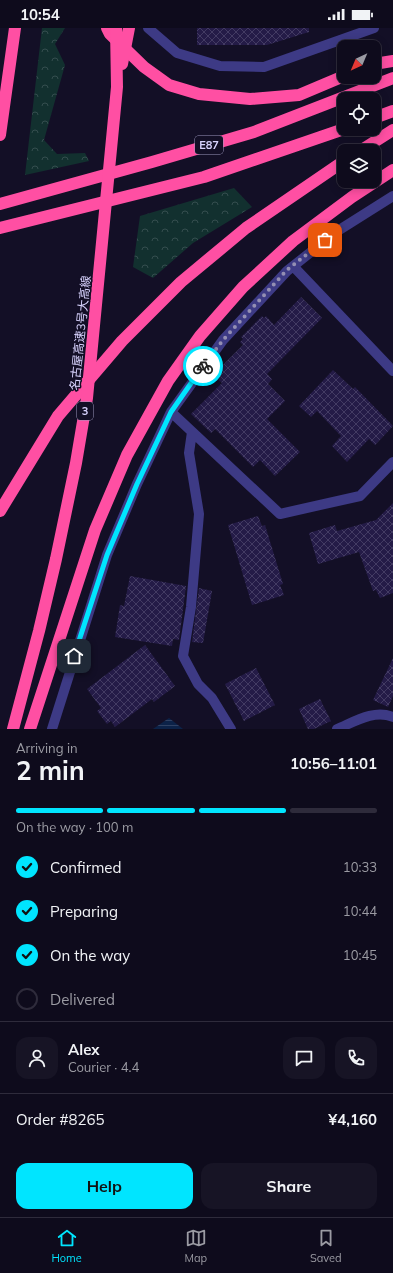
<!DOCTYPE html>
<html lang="en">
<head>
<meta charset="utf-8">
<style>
  body { margin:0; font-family:Mulish,"Noto Sans JP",sans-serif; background:#171425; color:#f1f3f6; height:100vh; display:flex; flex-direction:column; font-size:15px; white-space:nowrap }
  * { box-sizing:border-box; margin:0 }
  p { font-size:13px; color:#9b9ba3 }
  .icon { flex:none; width:22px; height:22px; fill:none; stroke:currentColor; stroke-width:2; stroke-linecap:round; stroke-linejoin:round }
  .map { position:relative; height:701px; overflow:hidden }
  .drawer { display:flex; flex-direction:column; background:#0e0b1c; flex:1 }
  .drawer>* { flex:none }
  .needle { width:26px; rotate:224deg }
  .buttons { position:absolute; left:337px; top:12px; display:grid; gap:8px }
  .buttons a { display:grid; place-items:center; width:44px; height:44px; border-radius:8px; background:#0e0b1c; box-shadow:0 2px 10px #0003,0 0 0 1px #2e2b3b; font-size:20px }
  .pin { position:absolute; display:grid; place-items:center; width:34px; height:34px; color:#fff; margin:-17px; border-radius:8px; box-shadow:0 2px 6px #0006 }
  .courier { position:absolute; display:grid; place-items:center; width:40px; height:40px; margin:-20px; border:3px solid #00e5ff; border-radius:50%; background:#fff; color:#222; box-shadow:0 1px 5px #0007 }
  .head em { font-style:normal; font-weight:700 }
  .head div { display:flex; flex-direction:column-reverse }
  .head { display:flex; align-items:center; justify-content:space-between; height:68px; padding:0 16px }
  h1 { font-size:26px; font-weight:700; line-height:30px }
  .bar { display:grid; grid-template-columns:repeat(4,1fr); gap:6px 4px; align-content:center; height:48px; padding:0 16px }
  .bar i { height:5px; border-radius:3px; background:#2e2b3b }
  .bar .on { background:#00e5ff }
  .bar p { grid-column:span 4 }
  .line { display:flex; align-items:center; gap:10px; padding:0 16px; border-top:1px solid #2e2b3b }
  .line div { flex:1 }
  .round { display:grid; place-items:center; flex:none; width:42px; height:42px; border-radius:12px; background:#171425 }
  ol { padding:0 16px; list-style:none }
  li { display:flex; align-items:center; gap:12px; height:44px }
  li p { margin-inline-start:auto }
  li .icon { padding:4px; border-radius:50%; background:#00e5ff; color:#111; stroke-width:4 }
  li:last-child { color:#9b9ba3 }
  li i { width:22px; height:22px; border:2px solid #2e2b3b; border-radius:50% }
  .cta { display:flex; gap:8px; margin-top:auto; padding:8px 16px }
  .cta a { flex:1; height:46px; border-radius:12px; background:#00e5ff; color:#111; font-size:16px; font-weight:700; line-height:46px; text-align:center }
  .cta a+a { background:#171425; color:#f1f3f6 }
  .status { display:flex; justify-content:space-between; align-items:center; height:28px; padding:0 20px; background:#0e0b1c; direction:ltr }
  .status svg { height:11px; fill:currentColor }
  .dock { display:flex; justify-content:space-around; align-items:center; height:56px; border-top:1px solid #2e2b3b; background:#0e0b1c; font-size:11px; color:#9b9ba3 }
  .dock a { display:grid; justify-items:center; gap:2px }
  .dock .on { color:#00e5ff }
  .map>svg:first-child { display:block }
</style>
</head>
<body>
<div class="status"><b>10:54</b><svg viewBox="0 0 49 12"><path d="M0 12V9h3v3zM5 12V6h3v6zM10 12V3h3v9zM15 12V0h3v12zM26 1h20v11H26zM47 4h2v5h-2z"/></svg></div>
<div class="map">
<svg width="393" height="701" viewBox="0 0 393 701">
  <defs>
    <pattern id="forest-crowns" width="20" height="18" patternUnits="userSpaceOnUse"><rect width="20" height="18" fill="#12302f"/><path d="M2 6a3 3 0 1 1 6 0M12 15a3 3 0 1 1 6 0" fill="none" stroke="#344d4e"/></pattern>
    <pattern id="water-rules" width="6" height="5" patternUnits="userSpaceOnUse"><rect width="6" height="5" fill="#0c2248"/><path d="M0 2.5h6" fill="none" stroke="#2f4163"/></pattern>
    <pattern id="building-cross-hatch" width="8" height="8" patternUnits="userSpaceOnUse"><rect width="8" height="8" fill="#241b47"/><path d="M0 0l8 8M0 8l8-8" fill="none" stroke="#433b63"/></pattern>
  </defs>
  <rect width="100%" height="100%" fill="#130f26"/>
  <!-- forest -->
  <path fill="url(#forest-crowns)" d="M42,0h23l-10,16 10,21 -21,75 13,14 28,-1 4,8 -64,14z
    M234,160l18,19 -59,36 -40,35 -20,-11 7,-51z"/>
  <!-- water -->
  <path fill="url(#water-rules)" d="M169,690l14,11h-30z"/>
  <!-- building -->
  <path fill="url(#building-cross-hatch)" d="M197,0h112v4l-42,13h-70z
    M301,269l21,21 -55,56 5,5 -4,5 17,17 -18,18 33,33 -25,24 -15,-16 -7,7 -38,-38 -4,4 -20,-19 31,-31 -9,-8 30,-30 -3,-3 3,-3 -2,-2 21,-21 2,2 2,-2 8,9z
    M333,342l20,19 2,-2 38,39 -18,19 -6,-6 -22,23 -15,-16 9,-10 -24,-25 -6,6 -12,-11z
    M393,475v90l-13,5 -4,-8 -3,1 -14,-39 -41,12 -9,-31 26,-8 2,6 39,-11z
    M258,488l4,10 3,-1 18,59 -3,1 4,10 -32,10 -24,-80z
    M130,548l56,10 -7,54 -6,-1 -1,7 -57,-9 5,-32 4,1z
    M199,560l13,3 -9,52 -11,-1z
    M145,617l30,41 -21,16 -2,-3 -37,28 -4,-6 -4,3 -10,-13 4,-3 -14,-19z
    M393,630v38l-5,11 -15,-7z
    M256,640l19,37 -31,16 -19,-37z
    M320,671l11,22 -17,8h-6l-9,-20z"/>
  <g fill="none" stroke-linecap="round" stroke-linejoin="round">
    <!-- minor -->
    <path stroke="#3d3a85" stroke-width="10" d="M148,0l29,25 43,13 44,1 110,-39
      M293,238l100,105
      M171,384l109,102 80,-18 33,-34
      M192,404l-3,21 10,61 -8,93 -8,49 15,28 14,14 19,31
      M52,701l55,-174 30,-71 34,-72 52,-72 64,-69 49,-39 57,-36
      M337,701c17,-7 37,-20 56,-12"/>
    <!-- highway -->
    <path stroke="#ff4fa3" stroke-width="12" d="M107,0l3,6 34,33 25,18 30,9 51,5 49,-4 45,-19
      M374,36l19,-3
      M374,90l19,-7
      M0,107l15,-107
      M360,123l33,-21
      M0,176l152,-42 102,-30 139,-54
      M0,200l204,-51 140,-48
      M0,483l58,-95 64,-75 59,-59 65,-54 98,-67
      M30,701l65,-199 32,-75 41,-74 32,-45 43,-49 50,-46 59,-44 41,-27"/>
    <!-- highway-bridge -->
    <path stroke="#ff4fa3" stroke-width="12" d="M122,36l7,-36
      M13,701l26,-98 17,-72 20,-96 11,-65 30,-311 -1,-59"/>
  </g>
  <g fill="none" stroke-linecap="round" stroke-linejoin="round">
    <!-- done -->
    <path stroke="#948fb3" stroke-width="4" stroke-dasharray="0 7.2" d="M203,338l20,-26 64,-70 38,-30"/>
    <!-- route -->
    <path stroke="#00e5ff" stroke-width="5" d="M74,628l33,-101 30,-71 34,-72 32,-46"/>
  </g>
  <g text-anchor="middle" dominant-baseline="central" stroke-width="3" stroke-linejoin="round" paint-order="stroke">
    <!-- shield labels -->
    <g fill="#130f26" stroke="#9e99be" stroke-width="1">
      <rect x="195" y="108" width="28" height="18" rx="3"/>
      <rect x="77" y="374" width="16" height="18" rx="3"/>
    </g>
    <g font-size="11" font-weight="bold" fill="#d9d4ff">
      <text x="209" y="117">E87</text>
      <text x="85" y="383">3</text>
    </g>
    <!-- street labels -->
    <g font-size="12" fill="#d9d4ff" stroke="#130f26">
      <text transform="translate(80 305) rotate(-84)">名古屋高速3号大高線</text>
    </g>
  </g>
</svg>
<div class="buttons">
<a><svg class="needle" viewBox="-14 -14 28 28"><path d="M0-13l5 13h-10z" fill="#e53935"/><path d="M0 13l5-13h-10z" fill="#9b9ba3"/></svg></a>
<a><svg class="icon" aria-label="locate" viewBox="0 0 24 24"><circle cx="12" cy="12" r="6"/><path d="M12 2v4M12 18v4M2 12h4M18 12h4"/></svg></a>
<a><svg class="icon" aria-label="layers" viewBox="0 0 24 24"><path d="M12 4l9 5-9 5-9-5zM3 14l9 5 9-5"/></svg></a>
</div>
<div class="pin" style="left:325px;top:212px;background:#ea580c"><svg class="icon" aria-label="bag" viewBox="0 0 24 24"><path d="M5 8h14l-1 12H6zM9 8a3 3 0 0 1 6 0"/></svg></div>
<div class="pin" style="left:74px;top:628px;background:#1f2937"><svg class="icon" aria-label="home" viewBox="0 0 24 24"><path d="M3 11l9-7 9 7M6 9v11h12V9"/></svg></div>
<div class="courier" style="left:203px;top:338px"><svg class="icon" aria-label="bike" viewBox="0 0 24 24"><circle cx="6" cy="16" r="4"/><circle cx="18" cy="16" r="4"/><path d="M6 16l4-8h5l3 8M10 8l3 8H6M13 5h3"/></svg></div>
</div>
<section class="drawer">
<div class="head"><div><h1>2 min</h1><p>Arriving in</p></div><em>10:56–11:01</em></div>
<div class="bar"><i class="on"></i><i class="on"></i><i class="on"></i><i></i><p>On the way · 100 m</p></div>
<ol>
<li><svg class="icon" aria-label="check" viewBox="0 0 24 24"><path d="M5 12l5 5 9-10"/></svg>Confirmed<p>10:33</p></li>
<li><svg class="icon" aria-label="check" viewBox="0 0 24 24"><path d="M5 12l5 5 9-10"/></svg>Preparing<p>10:44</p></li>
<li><svg class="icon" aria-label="check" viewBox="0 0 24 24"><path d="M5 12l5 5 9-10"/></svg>On the way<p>10:45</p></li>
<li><i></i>Delivered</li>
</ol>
<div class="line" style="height:72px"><a class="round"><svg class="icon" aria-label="person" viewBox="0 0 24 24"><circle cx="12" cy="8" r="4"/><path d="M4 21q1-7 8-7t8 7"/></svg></a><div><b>Alex</b><p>Courier · 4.4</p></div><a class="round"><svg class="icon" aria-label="chat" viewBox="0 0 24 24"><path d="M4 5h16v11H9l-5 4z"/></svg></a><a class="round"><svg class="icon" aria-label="phone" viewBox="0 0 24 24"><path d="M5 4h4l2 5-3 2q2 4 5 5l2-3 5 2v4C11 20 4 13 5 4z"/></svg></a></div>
<div class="line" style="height:52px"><div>Order #8265</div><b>¥4,160</b></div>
<div class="cta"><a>Help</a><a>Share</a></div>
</section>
<nav class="dock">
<a class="on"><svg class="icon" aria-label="home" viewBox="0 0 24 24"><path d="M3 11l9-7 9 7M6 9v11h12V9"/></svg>Home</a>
<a><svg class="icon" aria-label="map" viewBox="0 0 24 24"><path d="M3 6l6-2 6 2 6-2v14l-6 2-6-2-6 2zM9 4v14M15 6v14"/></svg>Map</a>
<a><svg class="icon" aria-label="saved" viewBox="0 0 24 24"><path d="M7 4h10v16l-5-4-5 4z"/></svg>Saved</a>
</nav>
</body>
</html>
